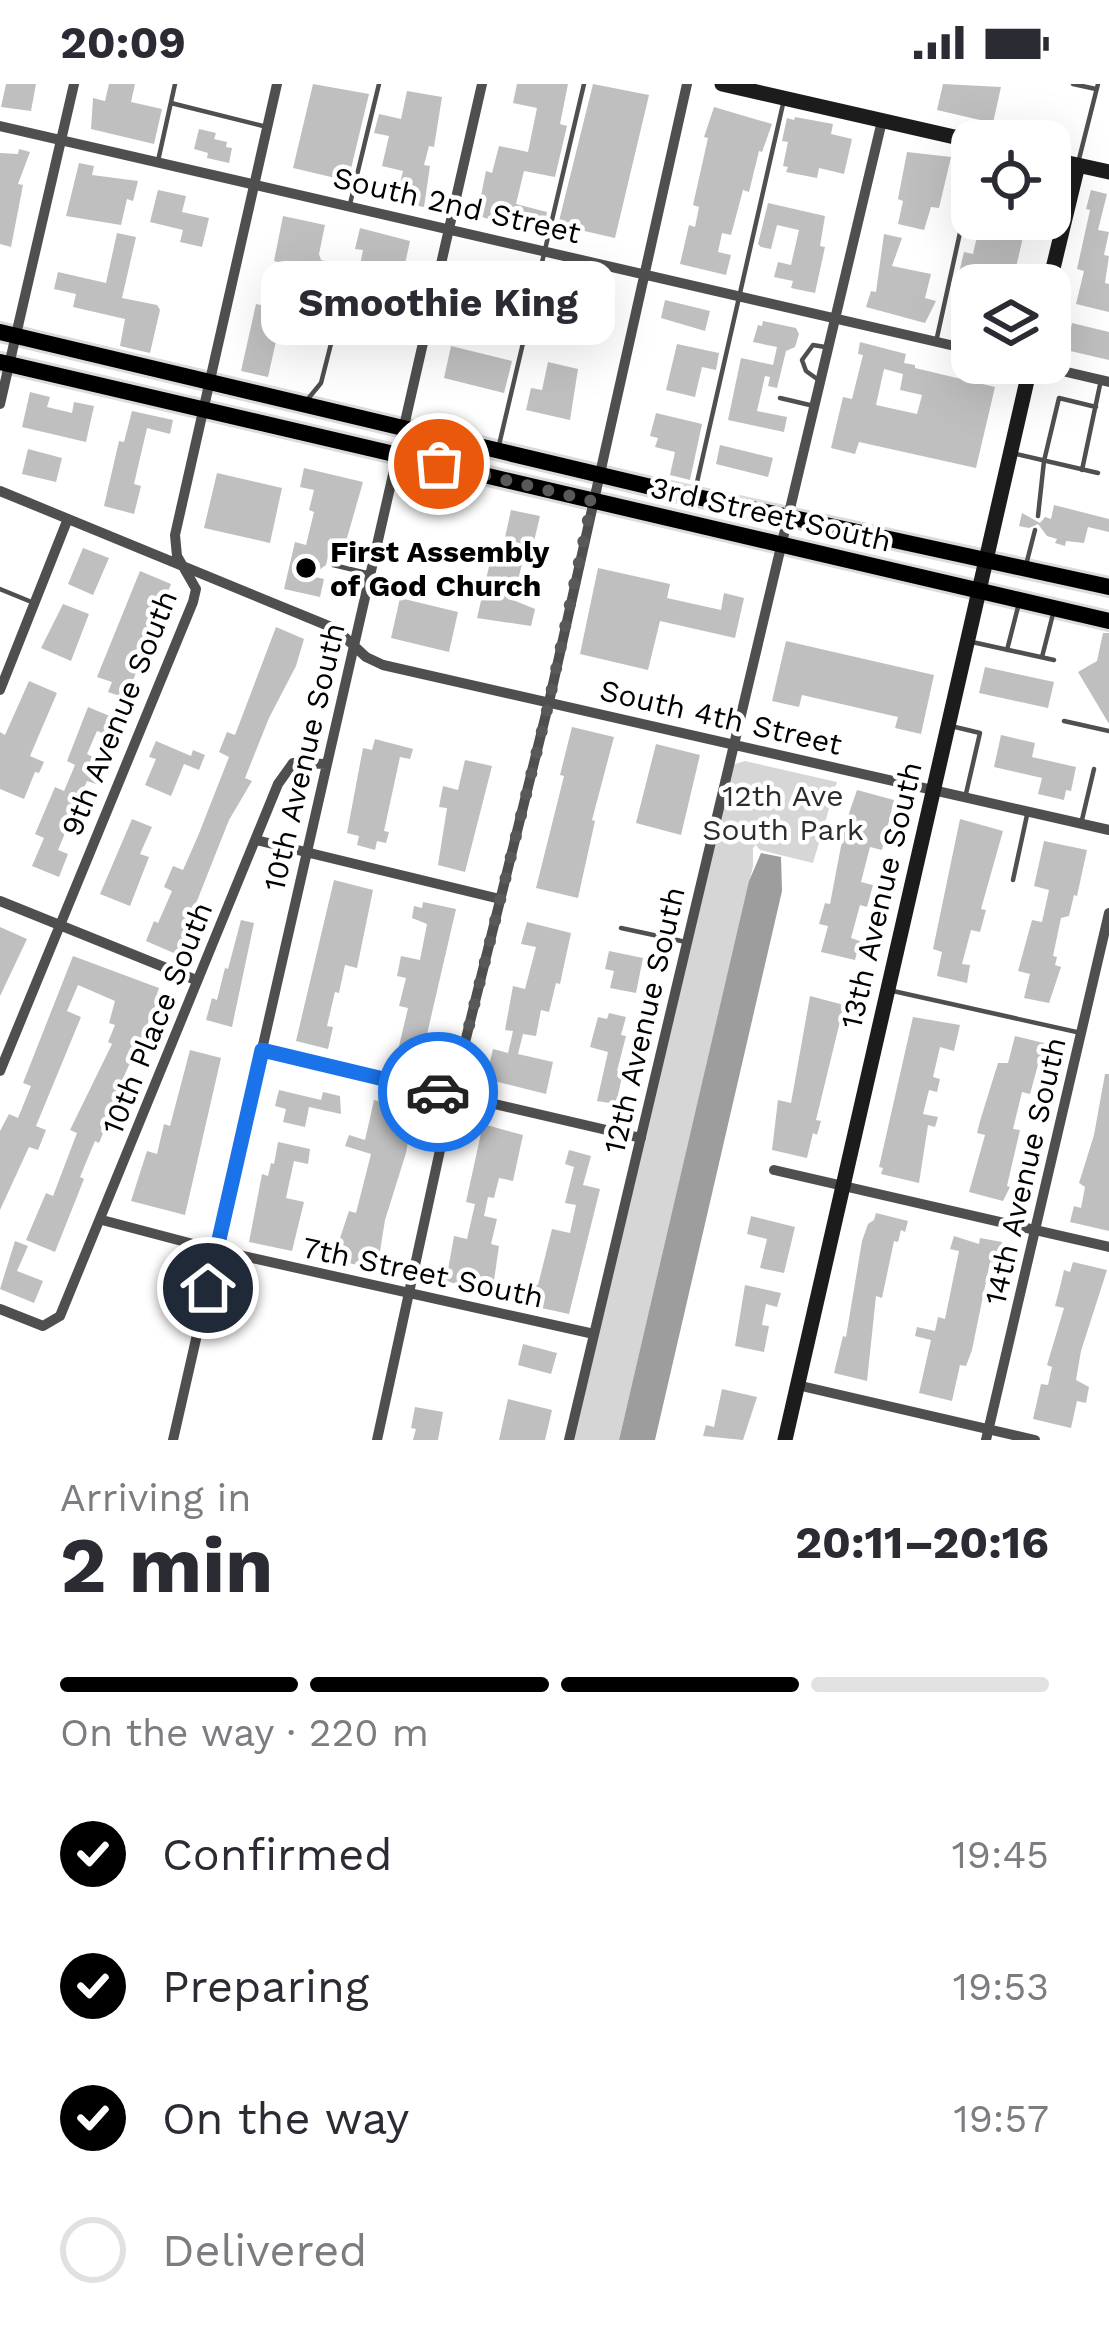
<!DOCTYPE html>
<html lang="en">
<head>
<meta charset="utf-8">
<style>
  body { margin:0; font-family:"Work Sans",sans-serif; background:#f7f7f7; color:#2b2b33; height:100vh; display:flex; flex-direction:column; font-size:45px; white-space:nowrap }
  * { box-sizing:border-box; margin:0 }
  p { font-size:39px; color:#7c7c81 }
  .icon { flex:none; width:66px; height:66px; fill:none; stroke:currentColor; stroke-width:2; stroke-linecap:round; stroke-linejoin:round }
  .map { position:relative; height:1356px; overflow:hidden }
  .panel { display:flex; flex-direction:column; background:#fff; flex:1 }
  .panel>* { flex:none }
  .tools { position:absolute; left:951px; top:36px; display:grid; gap:24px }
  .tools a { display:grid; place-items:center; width:120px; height:120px; border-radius:24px; background:#fff; box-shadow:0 12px 48px #0002; font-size:60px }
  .pin { position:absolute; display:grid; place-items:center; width:102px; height:102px; color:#fff; margin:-51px; border:6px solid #fff; border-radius:50%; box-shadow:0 3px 12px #0007 }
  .courier { position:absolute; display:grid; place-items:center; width:120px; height:120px; margin:-60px; border:9px solid #1a73e8; border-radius:50%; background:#fff; color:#222; box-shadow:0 3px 15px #0007 }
  .bubble { position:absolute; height:84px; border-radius:24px; background:#fff; box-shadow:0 12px 48px #0002; font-size:39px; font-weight:700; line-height:84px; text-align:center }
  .head em { font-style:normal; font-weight:700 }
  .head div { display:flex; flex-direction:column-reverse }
  .head { display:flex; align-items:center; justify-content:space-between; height:204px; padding:0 60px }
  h1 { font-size:78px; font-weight:700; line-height:90px }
  .bar { display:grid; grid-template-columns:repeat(4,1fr); gap:18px 12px; align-content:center; height:144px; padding:0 60px }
  .bar i { height:15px; border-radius:9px; background:#e1e1e2 }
  .bar .on { background:#000 }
  .bar p { grid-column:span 4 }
  ol { padding:0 60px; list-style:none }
  li { display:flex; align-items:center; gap:36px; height:132px }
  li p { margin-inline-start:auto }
  li .icon { padding:12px; border-radius:50%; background:#000; color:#fff; stroke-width:4 }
  li:last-child { color:#7c7c81 }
  li i { width:66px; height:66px; border:6px solid #e1e1e2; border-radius:50% }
  .status { display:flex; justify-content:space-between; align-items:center; height:84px; padding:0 60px; background:#fff; direction:ltr }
  .status svg { height:33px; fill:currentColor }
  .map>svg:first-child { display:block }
</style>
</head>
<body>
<div class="status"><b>20:09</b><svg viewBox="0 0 49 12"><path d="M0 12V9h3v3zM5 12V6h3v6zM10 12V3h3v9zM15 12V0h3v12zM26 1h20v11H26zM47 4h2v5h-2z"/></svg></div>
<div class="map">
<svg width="1109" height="1356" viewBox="0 0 1109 1356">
  <rect width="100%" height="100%" fill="#fff"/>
  <!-- green -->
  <path fill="#d6d6d6" d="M745,677l92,21 -24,81 -53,-13 -4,-5 -3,3v18l-134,574h-46l159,-675z"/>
  <!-- water -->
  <path fill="#9d9d9d" d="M761,769l20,4 1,34 -127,549h-36l130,-559z"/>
  <!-- building -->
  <path fill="#bfbfbf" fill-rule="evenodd" d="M6,0h30l-5,27 -30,-4z
    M109,0h26l-4,18 31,7 -8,35 -63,-15 2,-31 12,3z
    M313,0l56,10 -21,87 -55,-13z
    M517,0h51l-8,40 7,2 -12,51 -31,-6 -8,33 31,8 -2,10 -19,-1 -1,6 -12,-3 -1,4 -35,-13 9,-44 6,2 7,-27 29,6 9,-44 -24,-5z
    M593,0l56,11 -34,143 -57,-13z
    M943,0l58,3 -8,36 -56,-13z
    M407,7l35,6 -8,50 -5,-1 -5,19 6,1 -6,41 -21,-4 3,-15 -7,-1 4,-16 -21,-5 7,-30 -15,-3 5,-19 22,5z
    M714,23l58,17 -10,28 -3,-1 -10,41 -6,-2 -12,45 -9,-2 -4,19 13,3 -5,20 -46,-11 9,-39 6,2 4,-20 -6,-2 15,-67 -4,-1z
    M795,33l38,7 -2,10 21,5 -8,35 -25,-6 -2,10 -31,-6 2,-5 -5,-1 5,-24 -6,-1 5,-23 7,2z
    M199,45l17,4 -2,6 13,3 -1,5 6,1 -3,15 -22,-5 1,-5 -14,-4z
    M19,65l11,3 -12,32 5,1 -12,62 -11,-3v-91l18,1z
    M907,68l44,5 -12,51 -8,-1 -7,23 -26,-6 5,-23 -5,-2z
    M79,79l15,3 -2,9 46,6 -5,20 -6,-2 -6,26 -55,-9z
    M158,106l28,6 -4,16 27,6 -7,29 -22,-5 3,-12 -33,-8z
    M1091,106l16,4 -9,36 11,2 -5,23 5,1 -4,27 4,1v28l-33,-8 8,-33 -7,-2 13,-59 -4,-1z
    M768,119l57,13 -5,30 5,1 -10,46 -24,-5 2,-7 -19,-4 4,-15 13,3 8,-35 -22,-5 -6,24 -10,-2 -3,-3z
    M283,132l42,9 -6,29 2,6 7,2 -2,11 -52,-12z
    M979,143l44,10 -11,48h-47l3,-10 -9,-2 5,-21 9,2z
    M360,144l50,13 -17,78 -21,-5 8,-29 -23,-5 6,-30 -8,-1z
    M117,149l19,4 -14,61 35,7 3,5 -10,43 -30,-7 5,-27 -52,-12 3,-13 -22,-5 4,-17 48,11z
    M884,150l18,4 -10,28 39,8 -6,24 11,3 -11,22 -59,-16 5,-16 5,1z
    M469,179l62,12 -7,34 -20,-4 1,-5 -42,-10z
    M551,195l35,8 -7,30 -41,-9 7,-28z
    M665,216l45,11 -5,20 -44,-13z
    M256,220l27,6 -15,67 -27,-6z
    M763,237l33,7 3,6 -4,13 -9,4 -9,37 -9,-2 2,-9 -5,-1 -8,35 30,6 -3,15 -56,-12 13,-62 32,7 4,-18 -24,-5 5,-17 4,1z
    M1072,239l37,9v28l-43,-10z
    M860,258l46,12 -2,9 11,2v3l80,19 -19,81 -117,-26 -4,12 -24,-6 12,-51 9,2 11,-44 -5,-1zM884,285l19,5 -3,16 22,5 -5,19 -41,-9z
    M677,260l42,9 -3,17 -14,-3 -7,30 -29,-7z
    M451,262l61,15 -8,32 -60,-15z
    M548,278l30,7 -8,51 -44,-10 5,-22 11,2z
    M30,308l20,5 -3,10 25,6 2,-11 20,4 -8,36 -64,-15z
    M132,327l41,9 -3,14 -23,-6 -13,56 7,2 -7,28 -30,-8 15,-65 5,1z
    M656,329l46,11 -12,56 -20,-5 5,-23 -20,-5 3,-9 -8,-2z
    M720,361l53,13 -5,19 -52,-13z
    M28,365l34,9 -6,24 -34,-8z
    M304,384l59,14 -18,63 -13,-4 -6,24 -15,11 13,3 -4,18 -36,-8 11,-47 11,3 8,-33 -5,-2 5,-20 -14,-3z
    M217,389l65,15 -12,55 -66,-15z
    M1054,421l55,14v13l-21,-5 -4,16 -18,-2 -1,5 -10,-3 2,-4 -10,-3 -9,-12 -9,4 -10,-2 3,-13 18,10 5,-6 6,2z
    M511,426l29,6 -9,38 -6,-2 -12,48 22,9 -4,17 -54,-8 14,-60 9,2z
    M83,464l26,10 -16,37 -25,-11z
    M598,484l72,16 -3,14 54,12 3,-17 20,5 -9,40 -75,-17 -12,49 -68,-16z
    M140,487l31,13 -45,114 -18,-6 4,-10 -15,-5z
    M400,514l58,14 -9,40 -58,-14z
    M63,520l26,10 -18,47 -30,-13z
    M276,543l28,12 -8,27 -27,52 -24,60 7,3 -23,39 -53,134 -30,-13 8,-20 4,2 14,-32 -8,-4 9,-21 10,4 15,-34 31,-79 -10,-5 8,-20 8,3z
    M1103,549h6v91l-31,-52 19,-11z
    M786,557l148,34 -13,59 -26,-6 3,-11 -96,-22 -3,12 -27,-6z
    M985,583l69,15 -6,26 -69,-15z
    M29,597l28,12 -27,63 14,6 -5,11 -4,-1 -11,27 -24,-10v-57l5,3z
    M88,623l24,10 -7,17 -8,-3 -10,23 10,5 -3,8 8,3 -6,14 -9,-3 -29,69 10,4 -9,23 -27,-11 12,-28 -9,-4 20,-47 9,4 11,-26 -8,-4z
    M572,643l42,10 -22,83 3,1 -17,77 -42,-10 28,-112 -4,-1z
    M1001,651l34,8 -3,14 44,10 -5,24 -5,-1 -2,10 -26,-6 4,-16 -48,-11z
    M375,655l38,10 -3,10 -10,-2 -16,74 5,1 -3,11 -9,-2 -2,9 -18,-5 2,-9 -12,-3 16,-85 9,2z
    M156,657l35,15 2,-6 12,5 -6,15 -15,-6 -13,32 -26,-11 11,-26 -7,-2z
    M656,660l44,11 -19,80 -45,-12z
    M465,676l27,6 -27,106 -27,-7 9,-57 -8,-1 4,-21 15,4z
    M857,706l37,10 -12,50 -12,-3 -9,35 12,3 -6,22 -7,-2 -9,33 9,3 -5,19 -34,-8 7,-26 -9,-2 6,-21 5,1 15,-79z
    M132,735l20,8 -12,27 9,3 -19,49 -30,-12z
    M960,735l43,12 -22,78 5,1 -6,22 -9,-2 -9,34 8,1 -3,18 -30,-7 5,-24 -9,-3z
    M1044,757l43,9 -10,46 -3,-1 -5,21 -8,2 -8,38 4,1 -2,8 6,2 -12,36 -25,-5 6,-24 -12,-3 14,-51 10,2 7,-32 -15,-4z
    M334,796l39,10 -16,78 -12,-3 -6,28 -4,-1 -8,34 6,1 -5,22 -32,-8z
    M423,818l33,7 -37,160 -24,-6 13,-55 -9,-2 7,-28 -9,-2 4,-20 19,4 7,-36 -15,-6 2,-12 8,2z
    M241,836l13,3 -22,104 -26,-7 6,-22 5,2 8,-32 3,1z
    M527,838l44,11 -11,51 -4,-1 -7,29 -8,-2 -5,26 -13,-2 -5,20 35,8 -7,32 -60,-15 7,-30 15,4 5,-22 -8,-1 8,-44 12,3 11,-42 -15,-3z
    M0,843l27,12 -27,57z
    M609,867l34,7 -7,35 -26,-5 4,-17 -9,-2z
    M73,872l86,32 -2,6 3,2 -56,125 4,1 -9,21 -4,-2 -15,36 4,2 -29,73 -29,-12 20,-47 7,3 24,-63 -7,-3 42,-86 -4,-2 7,-17 -6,-2 6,-22 -37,-16 -11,26 14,6 -45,109 10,4 -8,20 -9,-3 -29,63v-79l9,-17 9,4 13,-32 -8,-3z
    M810,912l34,9 -28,115 5,1 -4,14 -4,-2 -6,25 -35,-8 6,-50 13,3z
    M609,929l17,4 -5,18 5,1 -9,35 6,1 -7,32 -19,-3 11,-49 -18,-5 8,-30 9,2z
    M913,933l47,8 -6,26 -14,-4 -7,30 7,2 -3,13 -8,-2 -6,24 15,3 -3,10 -7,-2 -9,58 -38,-9 2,-6 -4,-1z
    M1015,952l29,7 -14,51 -8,-2 -9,37 7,1 -13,56 3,1 -7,14 -34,-9 16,-57 -8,-2 3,-12 18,-58h10z
    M190,966l31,8 -36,157 -54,-14 16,-50 10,3 7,-30 6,2z
    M1105,990h4v157l-39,-9 4,-16 7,2 4,-21 -6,-4 15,-48z
    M279,1006l42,10 2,-8 17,4 1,18 -32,-7 -4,20 -22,-5 3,-13 -11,-3z
    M374,1016l40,10 -8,43 -21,67 -8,50 -44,-11 16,-48 7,2 15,-59 -26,-8 4,-11 16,5z
    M483,1040l40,11 -10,46 -14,-3 -5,20 -6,-1 -4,19 13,3 -6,25 8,2 -7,48 -46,-13 8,-45 13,3 8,-35 -9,-2z
    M278,1058l32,7 -2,15 -14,-3 -8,37 18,4 -12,49 -43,-9 13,-68 6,2 3,-13 3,1z
    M569,1066l22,6 -8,29 17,4 -31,125 -37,-8 2,-9 -5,-1 3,-13 6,2 14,-56 18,4 6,-28 -11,-2 9,-36 -9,-3z
    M876,1129l32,8 -3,11 -4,-2 -3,12 -4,-1 -12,57 -6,-2 -9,85 -33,-8 9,-37 3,1 16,-96 6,-17 6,-4z
    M751,1132l44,11 -11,46 -24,-5 7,-29 -20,-5z
    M954,1152l25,8 1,-6 22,4 -4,22 -8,-2 -18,88 -6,16 -6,-1 -8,36 -33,-8 12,-53 -16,-4 2,-9 18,4 3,-14 7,2 14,-68 -9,-2z
    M15,1157l13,5 -11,25 26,10 -9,22 -34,-14z
    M1073,1178l34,8 -26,81 -5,29 13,7 -3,16 -9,-2 -6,27 -38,-9 8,-35 7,1 4,-18 -5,-2 17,-57 -9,-2 5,-19 4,-17 6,2z
    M745,1201l36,8 -4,14 -11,-3 -4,21 7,1 -5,26 -29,-6z
    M523,1260l34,9 -6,21 -33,-9z
    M722,1305l35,8 -14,43 -40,-4 3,-11 8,2z
    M508,1315l44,11 -7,30h-46z
    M415,1323l28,5 -5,28h-25l3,-11 -5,-1z"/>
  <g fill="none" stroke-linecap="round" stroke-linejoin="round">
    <!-- primary casing -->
    <g stroke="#dbdbdb" stroke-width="22">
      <path id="primary" d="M0,248l647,154 462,101
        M0,278l1109,259"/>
    </g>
    <!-- lane -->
    <path stroke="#4f4f4f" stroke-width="4.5" d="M1073,0l23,5
      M171,19l96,24
      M1079,75l19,-75
      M158,77l17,-77
      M350,120l29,-120
      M936,258l36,-164
      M820,297l-14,-10 -4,-11 11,-15 12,2
      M780,314l34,8
      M307,316l14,-17 14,-55 8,-6 34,16
      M499,361l85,-361
      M1016,370l82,19
      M1082,386l19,-90
      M695,407l88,-387
      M1038,432l6,-55 15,-63 37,9
      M333,481l38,9
      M1026,481l9,-35
      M0,505l34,14
      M972,558l82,18
      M1007,566l12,-47
      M1042,573l12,-47
      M1064,637l45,10
      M951,642l29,7 -15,65
      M1081,740l13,-55
      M1013,796l14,-65
      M621,844l65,14
      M893,907l188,42"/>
    <!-- street -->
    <path stroke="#4f4f4f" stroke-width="10" d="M0,42l972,224
      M1028,279l81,19
      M0,320l74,-320
      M0,407l336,138 30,28 17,8 726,165
      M0,606l67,-169
      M256,756l244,59
      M0,817l196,79
      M262,966l379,88
      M0,987l193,-469 3,-13 -19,-33 -2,-21 102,-451
      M774,1086l335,77
      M102,1136l114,30 378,84
      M0,1225l43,17 17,-10 218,-532 15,-21 34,1
      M797,1301l238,55
      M173,1356l309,-1356
      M377,1356l75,-345 97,-393 138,-618
      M569,1356l313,-1319
      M986,1356l123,-527"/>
    <!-- secondary -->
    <path stroke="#1c1c1c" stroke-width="15" d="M722,0l250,57
      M1050,75l59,13
      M1049,201l29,-120
      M785,1356l246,-1077"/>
    <!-- primary -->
    <use href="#primary" stroke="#000" stroke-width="16"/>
  </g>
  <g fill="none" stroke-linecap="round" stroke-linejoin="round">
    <!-- done -->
    <path stroke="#595959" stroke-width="12" stroke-dasharray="0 21.6" d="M438,1008l14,3 97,-393 43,-201 -153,-37"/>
    <!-- route -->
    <path stroke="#1a73e8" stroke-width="15" d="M208,1204l54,-238 176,42"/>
  </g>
  <!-- markers -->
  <circle fill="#000" stroke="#fff" stroke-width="4.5" cx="306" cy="484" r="12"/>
  <g text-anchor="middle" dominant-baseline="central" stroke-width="9" stroke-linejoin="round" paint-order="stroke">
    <!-- street labels -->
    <g font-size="30" fill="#000" stroke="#fff">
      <text transform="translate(457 121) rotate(13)">South 2nd Street</text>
      <text transform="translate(771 430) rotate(13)">3rd Street South</text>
      <text transform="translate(119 629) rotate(-68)">9th Avenue South</text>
      <text transform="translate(721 633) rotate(13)">South 4th Street</text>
      <text transform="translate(304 673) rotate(-77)">10th Avenue South</text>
      <text transform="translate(881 811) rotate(-77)">13th Avenue South</text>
      <text transform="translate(157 934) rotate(-68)">10th Place South</text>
      <text transform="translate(644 936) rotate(-77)">12th Avenue South</text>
      <text transform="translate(1025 1087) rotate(-77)">14th Avenue South</text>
      <text transform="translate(423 1188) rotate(12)">7th Street South</text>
    </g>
    <!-- poi labels -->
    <g font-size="30" font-weight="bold" fill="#000" stroke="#fff" text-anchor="start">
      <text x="330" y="467">First Assembly<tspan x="330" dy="34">of God Church</tspan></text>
    </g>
    <!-- park labels -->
    <g font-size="30" fill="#2d2d2d" stroke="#fff">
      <text x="783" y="711">12th Ave<tspan x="783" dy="34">South Park</tspan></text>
    </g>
  </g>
</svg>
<div class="tools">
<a><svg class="icon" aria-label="locate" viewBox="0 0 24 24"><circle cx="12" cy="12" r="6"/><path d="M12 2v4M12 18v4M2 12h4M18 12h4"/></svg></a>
<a><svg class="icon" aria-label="layers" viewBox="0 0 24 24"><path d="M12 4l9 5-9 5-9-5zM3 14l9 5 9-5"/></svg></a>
</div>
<div class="pin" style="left:439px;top:380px;background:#ea580c"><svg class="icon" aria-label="bag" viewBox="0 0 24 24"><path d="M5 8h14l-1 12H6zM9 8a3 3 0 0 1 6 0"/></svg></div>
<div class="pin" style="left:208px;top:1204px;background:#1f2937"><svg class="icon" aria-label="home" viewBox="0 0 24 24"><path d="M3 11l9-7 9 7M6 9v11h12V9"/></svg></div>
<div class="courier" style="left:438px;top:1008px"><svg class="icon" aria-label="car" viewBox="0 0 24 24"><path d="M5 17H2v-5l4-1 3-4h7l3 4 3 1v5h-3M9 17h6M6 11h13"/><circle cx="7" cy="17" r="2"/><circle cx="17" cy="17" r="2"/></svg></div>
<div class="bubble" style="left:261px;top:177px;width:354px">Smoothie King</div>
</div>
<section class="panel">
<div class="head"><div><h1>2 min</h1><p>Arriving in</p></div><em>20:11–20:16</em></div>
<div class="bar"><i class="on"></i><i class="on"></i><i class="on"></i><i></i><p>On the way · 220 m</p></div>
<ol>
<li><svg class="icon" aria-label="check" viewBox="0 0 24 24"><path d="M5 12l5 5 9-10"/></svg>Confirmed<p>19:45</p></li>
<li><svg class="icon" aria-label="check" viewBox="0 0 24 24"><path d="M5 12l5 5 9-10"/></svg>Preparing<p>19:53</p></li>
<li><svg class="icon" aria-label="check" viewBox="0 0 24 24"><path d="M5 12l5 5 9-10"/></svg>On the way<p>19:57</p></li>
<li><i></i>Delivered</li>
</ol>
</section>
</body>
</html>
